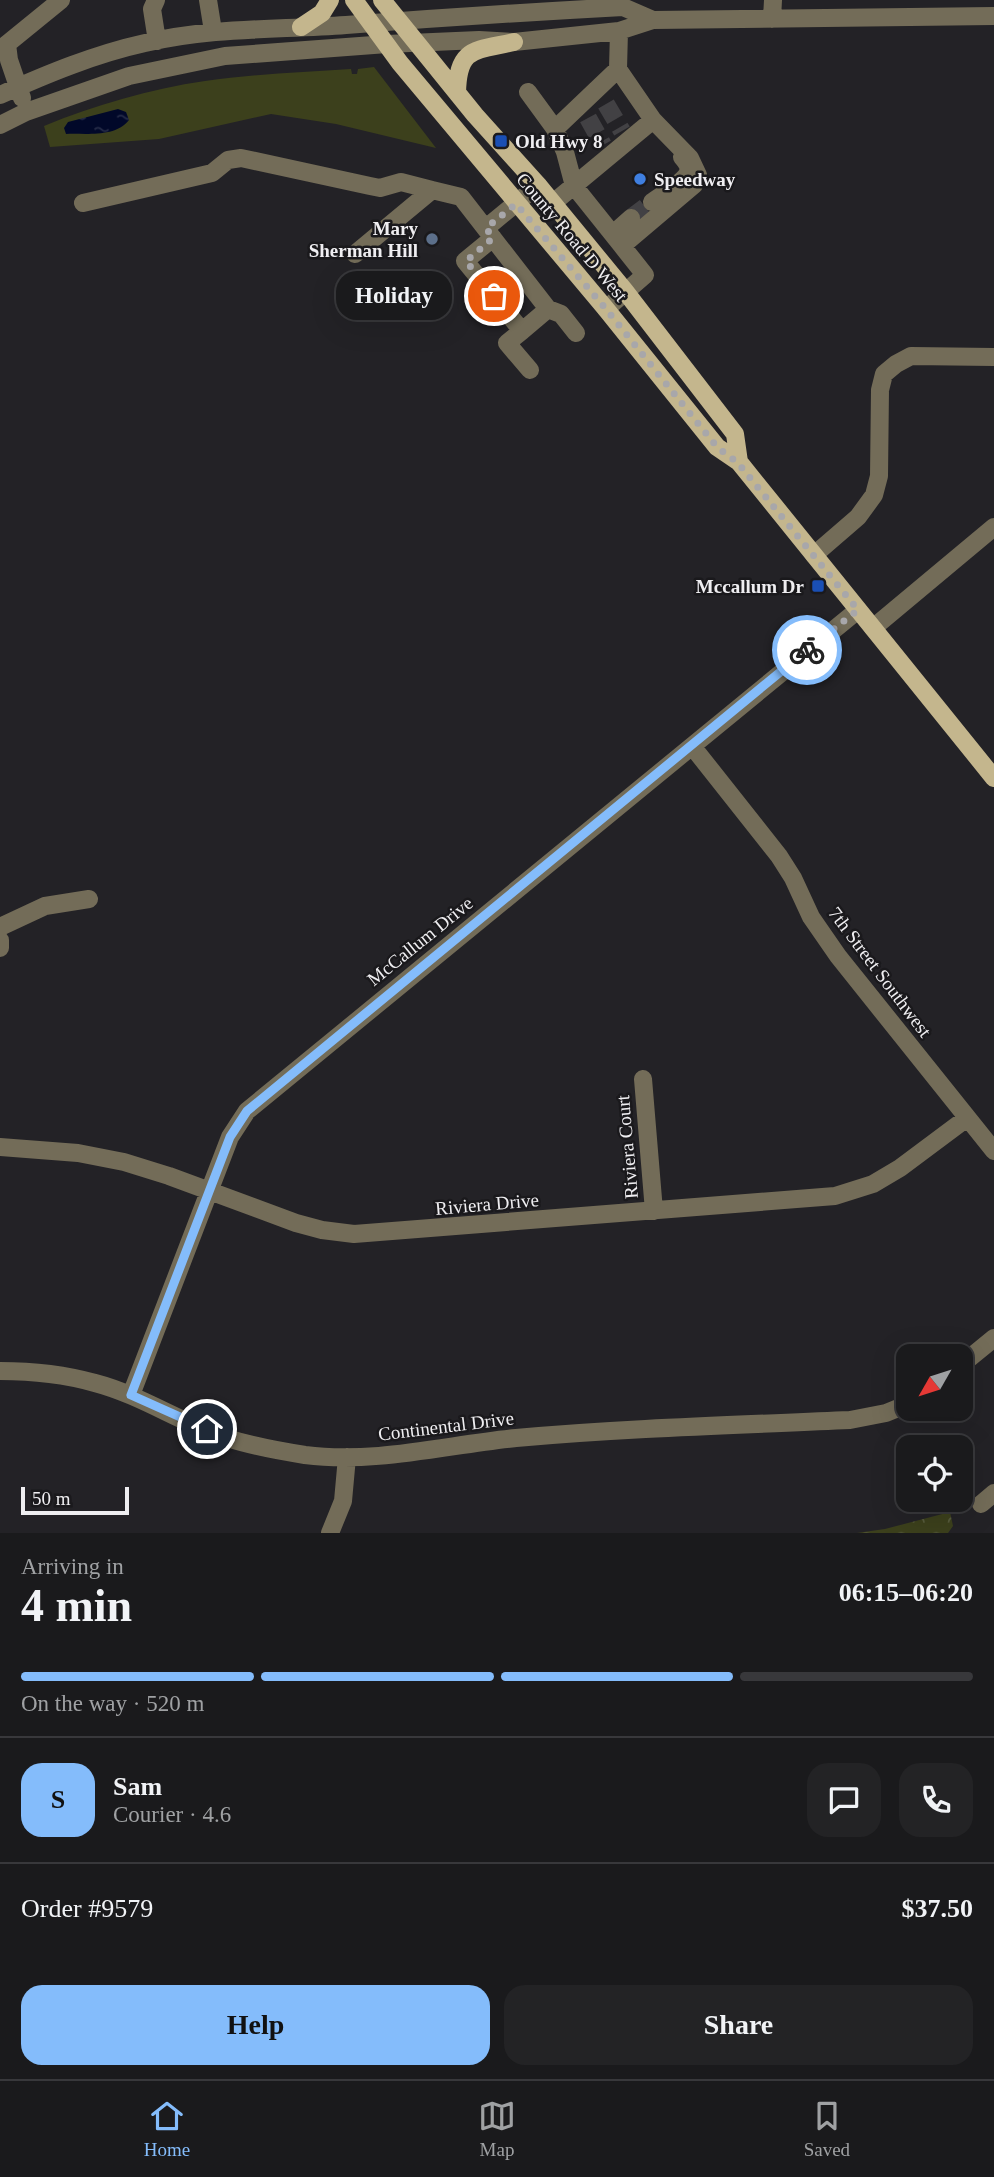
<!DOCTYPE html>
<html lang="en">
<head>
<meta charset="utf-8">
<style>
  body { margin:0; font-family:"Times New Roman",serif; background:#232325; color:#f1f3f6; height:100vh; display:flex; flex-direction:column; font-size:26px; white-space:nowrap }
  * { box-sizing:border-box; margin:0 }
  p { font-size:23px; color:#9fa1a3 }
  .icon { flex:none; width:38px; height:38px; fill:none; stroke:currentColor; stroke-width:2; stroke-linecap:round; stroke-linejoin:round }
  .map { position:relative; height:1533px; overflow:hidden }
  .panel { display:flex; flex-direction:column; background:#1a1a1c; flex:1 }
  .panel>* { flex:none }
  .needle { width:46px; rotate:231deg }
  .tools { position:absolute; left:896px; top:1344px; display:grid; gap:14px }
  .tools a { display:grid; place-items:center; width:77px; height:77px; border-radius:14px; background:#1a1a1c; box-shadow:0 7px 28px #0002,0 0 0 2px #38383b; font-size:35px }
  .scale { position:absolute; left:21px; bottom:18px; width:108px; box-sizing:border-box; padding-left:7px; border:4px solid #efeef1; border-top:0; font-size:19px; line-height:24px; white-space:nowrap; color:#efeef1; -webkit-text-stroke:5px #1a191c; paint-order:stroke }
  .pin { position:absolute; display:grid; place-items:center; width:60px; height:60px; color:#fff; margin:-30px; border:4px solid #fff; border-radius:50%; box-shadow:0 2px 7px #0007 }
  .courier { position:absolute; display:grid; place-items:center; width:70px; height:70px; margin:-35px; border:5px solid #84bcfb; border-radius:50%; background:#fff; color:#222; box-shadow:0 2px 9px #0007 }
  .bubble { position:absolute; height:49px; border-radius:21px; background:#1a1a1c; box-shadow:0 7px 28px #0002,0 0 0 2px #38383b; font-size:23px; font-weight:700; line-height:49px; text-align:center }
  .headline em { font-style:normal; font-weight:700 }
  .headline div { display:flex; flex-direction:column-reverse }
  .headline { display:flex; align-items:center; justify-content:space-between; height:119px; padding:0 21px }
  h1 { font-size:46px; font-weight:700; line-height:52px }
  .bar { display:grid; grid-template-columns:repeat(4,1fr); gap:10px 7px; align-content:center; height:84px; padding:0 21px }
  .bar i { height:9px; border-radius:5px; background:#38383b }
  .bar .current { background:#84bcfb }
  .bar p { grid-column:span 4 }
  .line { display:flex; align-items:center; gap:18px; padding:0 21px; border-top:2px solid #38383b }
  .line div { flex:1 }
  .round { display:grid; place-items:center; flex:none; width:74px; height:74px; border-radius:21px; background:#232325 }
  .cta { display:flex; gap:14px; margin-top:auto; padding:14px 21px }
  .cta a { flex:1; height:80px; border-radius:21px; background:#84bcfb; color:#111; font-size:28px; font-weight:700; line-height:80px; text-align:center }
  .cta a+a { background:#232325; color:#f1f3f6 }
  .dock { display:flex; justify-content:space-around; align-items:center; height:98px; border-top:2px solid #38383b; background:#1a1a1c; font-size:19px; color:#9fa1a3 }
  .dock a { display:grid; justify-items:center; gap:4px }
  .dock .current { color:#84bcfb }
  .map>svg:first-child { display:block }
</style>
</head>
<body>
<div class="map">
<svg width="994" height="1533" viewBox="0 0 994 1533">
  <defs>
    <pattern id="forest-crowns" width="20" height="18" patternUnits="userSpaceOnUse" patternTransform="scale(1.75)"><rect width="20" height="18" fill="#3c401c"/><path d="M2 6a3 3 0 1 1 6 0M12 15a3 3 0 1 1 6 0" fill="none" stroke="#585c3d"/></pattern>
    <pattern id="water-ripples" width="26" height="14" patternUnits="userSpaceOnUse" patternTransform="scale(1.75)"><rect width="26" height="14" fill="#010829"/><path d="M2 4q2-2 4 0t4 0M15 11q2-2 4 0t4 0" fill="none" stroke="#262c48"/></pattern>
  </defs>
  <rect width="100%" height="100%" fill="#232226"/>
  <!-- grass -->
  <path fill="#3c401c" d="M374,67l62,81 -100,-24 -65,-10 -112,25 -109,8 -6,-21c51,-21 106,-37 161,-45 49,-7 98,-9 146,-12l1,5h5l1,-5z"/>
  <!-- forest -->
  <path fill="url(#forest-crowns)" d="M950,1512l3,14 -5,7h-91l28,-4z"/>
  <!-- water -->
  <path fill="url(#water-ripples)" d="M118,109l8,3 3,8c-14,18 -43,13 -63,14l-2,-6 4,-6z"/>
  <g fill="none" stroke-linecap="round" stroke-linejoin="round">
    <!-- minor-tunnel -->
    <path stroke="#424144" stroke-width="18" stroke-dasharray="18 9" stroke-linecap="butt" d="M606,104l16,27
      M588,118l15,27
      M631,218l21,-16"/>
    <!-- minor -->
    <path stroke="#736c58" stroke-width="18" d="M156,0l-4,9 5,32
      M208,0l5,31
      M772,19l1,-19
      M618,69l-63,60 10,23 9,34 48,60 72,-61 4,-10 -8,-17 -37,-38 -35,-51 1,-38
      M528,92l27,37
      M0,95c47,-21 95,-41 145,-52 66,-16 134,-13 201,-18 92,-7 184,-13 277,-18l30,13
      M22,98l-13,-38 -2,-16 54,-44
      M0,125l26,-13 103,-36 96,-20 162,-12 92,-4 35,2 105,-11 34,-11 341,-4
      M652,202c8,-6 33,-21 36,-30 2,-6 -3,-11 -6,-15
      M83,203l129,-30 16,-13 13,-2 129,28 10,2 21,-6 31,8
      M553,203l100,-83
      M486,228l52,-43
      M613,234l18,-16
      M493,238l-28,23 57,70 -15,12 23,27
      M355,254l77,-64 29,7 87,112 13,5 15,19
      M606,309l39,-34 -23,-29
      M522,331l26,-22
      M814,555l44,-38 16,-22 5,-19 1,-86 4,-16 12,-10 15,-8 83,1
      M873,628l121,-101
      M692,746l87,110 14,22 18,39 27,39 156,195
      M0,927l45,-21 44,-7
      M0,940v8
      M643,1079l11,132
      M0,1147l78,6 46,9 45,14 127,47 26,7 32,4 481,-38 38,-12 27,-16 67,-50
      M961,1365l33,-27
      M0,1371c32,0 63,3 95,12 46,12 86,40 132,55 25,8 52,13 78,17 70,9 141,-10 211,-17 111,-10 223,-13 334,-18l36,-7 22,-9
      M131,1395l99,-258 17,-26 611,-501
      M981,1504l13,-11
      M330,1533l13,-32 4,-44"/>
    <!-- major -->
    <path stroke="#c4b68d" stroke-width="18" d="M354,0l46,63 206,246 111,138 22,15 255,316
      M382,0l93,115 63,70 87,106 110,143 4,28
      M301,27l21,-14 8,-13
      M457,93c1,-46 17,-42 57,-51"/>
  </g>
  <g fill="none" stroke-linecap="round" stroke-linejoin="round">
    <!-- done -->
    <path stroke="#a8a7aa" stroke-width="7" stroke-dasharray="0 12.6" d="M494,296l-28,-35 27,-23 -7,-10 30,-24 90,105 111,138 21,16 120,147 -51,40"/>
    <!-- route -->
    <path stroke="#84bcfb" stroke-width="9" d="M207,1429l-76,-34 99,-258 17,-26 560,-461"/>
  </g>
  <!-- markers -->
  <g fill="#1a4fb4" stroke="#1a191c" stroke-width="2.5">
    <rect x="494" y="134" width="14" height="14" rx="3.5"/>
    <rect x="811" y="579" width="14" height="14" rx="3.5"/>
  </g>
  <circle fill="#3f7fe0" stroke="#1a191c" stroke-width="2.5" cx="640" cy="179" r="7"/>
  <circle fill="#5c6f8a" stroke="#1a191c" stroke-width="2.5" cx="432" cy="239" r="7"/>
  <g text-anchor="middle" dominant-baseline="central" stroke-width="5" stroke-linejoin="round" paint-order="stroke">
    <!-- poi labels -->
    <g font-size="19" font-weight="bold" fill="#efeef1" stroke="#1a191c" text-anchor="start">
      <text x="515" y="141">Old Hwy 8</text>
      <text x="654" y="179">Speedway</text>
      <text x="418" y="228" text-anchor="end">Mary<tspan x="418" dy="22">Sherman Hill</tspan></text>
      <text x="804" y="586" text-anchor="end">Mccallum Dr</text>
    </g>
    <!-- street labels -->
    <g font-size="19" fill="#efeef1" stroke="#1a191c">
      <text transform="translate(572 237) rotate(50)">County Road D West</text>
      <text transform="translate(420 941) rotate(-39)">McCallum Drive</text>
      <text transform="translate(880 972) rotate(53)">7th Street Southwest</text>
      <text transform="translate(627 1147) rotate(-95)">Riviera Court</text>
      <text transform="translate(487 1204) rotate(-5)">Riviera Drive</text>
      <text transform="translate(446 1426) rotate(-7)">Continental Drive</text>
    </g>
  </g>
</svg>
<div class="tools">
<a><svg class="needle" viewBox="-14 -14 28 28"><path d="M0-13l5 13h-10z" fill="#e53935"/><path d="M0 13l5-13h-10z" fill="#9fa1a3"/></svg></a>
<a><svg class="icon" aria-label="locate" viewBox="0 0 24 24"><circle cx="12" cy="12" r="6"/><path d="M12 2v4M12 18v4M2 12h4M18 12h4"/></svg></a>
</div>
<div class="scale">50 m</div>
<div class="pin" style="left:494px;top:296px;background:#ea580c"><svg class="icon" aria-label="bag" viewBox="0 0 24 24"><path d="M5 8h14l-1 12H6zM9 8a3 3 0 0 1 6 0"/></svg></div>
<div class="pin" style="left:207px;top:1429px;background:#1f2937"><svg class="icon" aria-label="home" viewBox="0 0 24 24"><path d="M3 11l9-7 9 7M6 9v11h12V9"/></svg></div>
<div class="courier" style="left:807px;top:650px"><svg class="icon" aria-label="bike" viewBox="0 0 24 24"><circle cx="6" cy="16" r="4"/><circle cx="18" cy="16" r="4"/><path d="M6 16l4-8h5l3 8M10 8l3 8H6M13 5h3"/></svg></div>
<div class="bubble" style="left:336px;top:271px;width:116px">Holiday</div>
</div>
<section class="panel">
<div class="headline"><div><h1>4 min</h1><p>Arriving in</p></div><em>06:15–06:20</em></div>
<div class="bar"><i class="current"></i><i class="current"></i><i class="current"></i><i></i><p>On the way · 520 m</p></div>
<div class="line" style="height:126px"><b class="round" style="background:#84bcfb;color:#111">S</b><div><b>Sam</b><p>Courier · 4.6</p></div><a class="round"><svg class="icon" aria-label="chat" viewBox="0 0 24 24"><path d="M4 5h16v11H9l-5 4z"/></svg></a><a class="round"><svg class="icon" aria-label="phone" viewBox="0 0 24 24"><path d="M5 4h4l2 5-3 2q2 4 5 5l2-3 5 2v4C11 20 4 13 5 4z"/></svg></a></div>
<div class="line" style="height:91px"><div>Order #9579</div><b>$37.50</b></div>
<div class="cta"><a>Help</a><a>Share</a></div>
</section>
<nav class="dock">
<a class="current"><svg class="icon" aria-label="home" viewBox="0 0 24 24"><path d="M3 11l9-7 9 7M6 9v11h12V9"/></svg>Home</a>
<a><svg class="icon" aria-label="map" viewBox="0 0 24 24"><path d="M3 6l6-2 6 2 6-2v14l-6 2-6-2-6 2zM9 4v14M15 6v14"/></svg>Map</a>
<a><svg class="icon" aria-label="saved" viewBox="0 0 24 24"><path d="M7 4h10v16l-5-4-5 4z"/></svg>Saved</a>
</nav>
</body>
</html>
